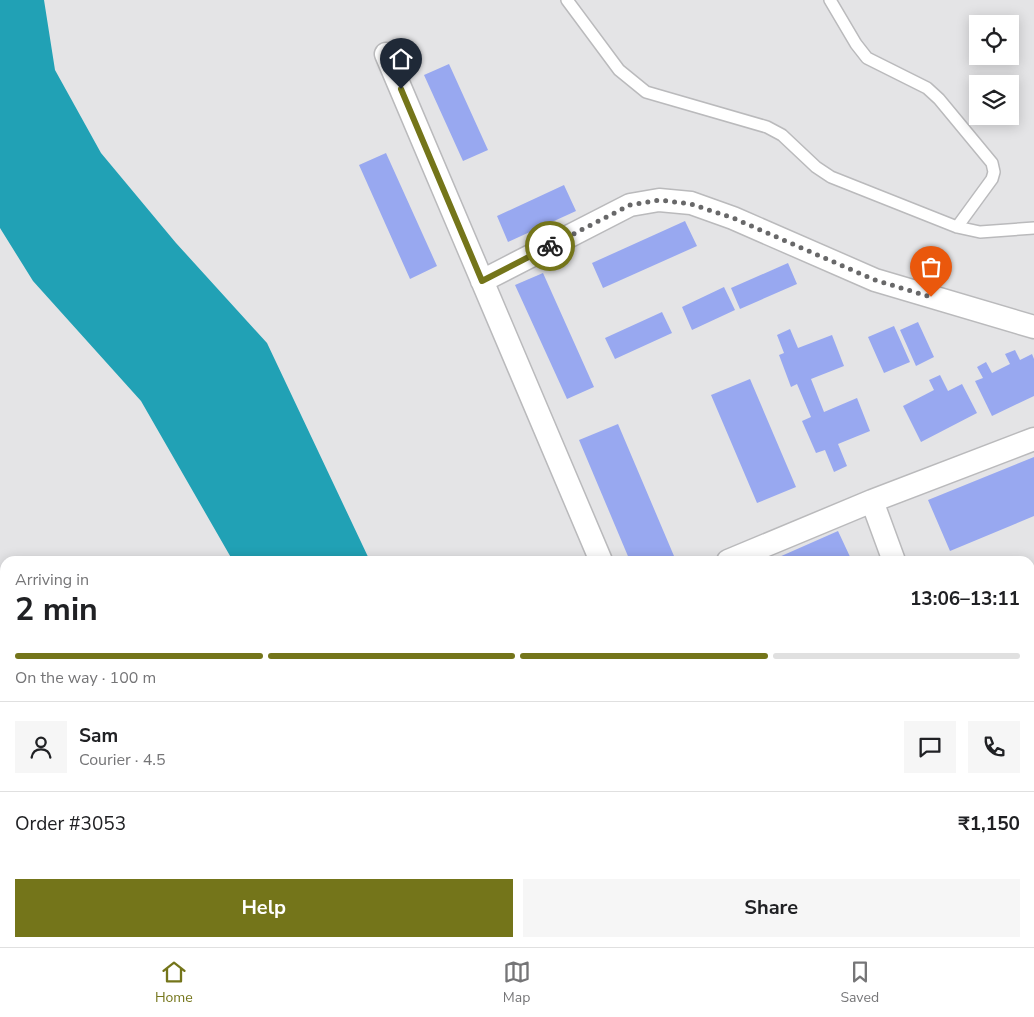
<!DOCTYPE html>
<html lang="en">
<head>
<meta charset="utf-8">
<style>
  body { margin:0; font-family:"Nunito Sans",sans-serif; background:#f6f6f6; color:#202124; height:100vh; display:flex; flex-direction:column; font-size:19px; white-space:nowrap }
  * { box-sizing:border-box; margin:0 }
  p { font-size:16px; color:#757577 }
  .icon { flex:none; width:28px; height:28px; fill:none; stroke:currentColor; stroke-width:2; stroke-linecap:round; stroke-linejoin:round }
  .map { position:relative; flex:1; overflow:hidden }
  .side { position:absolute; left:0px; top:556px; width:1035px; height:391px; display:flex; flex-direction:column; background:#fff; border-radius:15px 15px 0 0; box-shadow:0 2px 12px #0003 }
  .side>* { flex:none }
  .buttons { position:absolute; left:969px; top:15px; display:grid; gap:10px }
  .buttons a { display:grid; place-items:center; width:50px; height:50px; border-radius:0px; background:#fff; box-shadow:0 2px 12px #0003; font-size:25px }
  .pin { position:absolute; display:grid; place-items:center; width:42px; height:42px; color:#fff; margin:-51px -21px; border-radius:50% 50% 50% 0; rotate:-45deg; box-shadow:0 0 5px #0007 }
  .pin .icon { rotate:45deg }
  .courier { position:absolute; display:grid; place-items:center; width:50px; height:50px; margin:-25px; border:4px solid #74751a; border-radius:50%; background:#fff; color:#222; box-shadow:0 1px 6px #0007 }
  .head em { font-style:normal; font-weight:700 }
  .head div { display:flex; flex-direction:column-reverse }
  .head { display:flex; align-items:center; justify-content:space-between; height:85px; padding:0 15px }
  h1 { font-size:32px; font-weight:700; line-height:38px }
  .bar { display:grid; grid-template-columns:repeat(4,1fr); gap:8px 5px; align-content:center; height:60px; padding:0 15px }
  .bar i { height:6px; border-radius:4px; background:#e0e0e0 }
  .bar .on { background:#74751a }
  .bar p { grid-column:span 4 }
  .line { display:flex; align-items:center; gap:12px; padding:0 15px; border-top:1px solid #e0e0e0 }
  .line div { flex:1 }
  .round { display:grid; place-items:center; flex:none; width:52px; height:52px; border-radius:0px; background:#f6f6f6 }
  .primary-button { display:flex; gap:10px; margin-top:auto; padding:10px 15px }
  .primary-button a { flex:1; height:58px; border-radius:0px; background:#74751a; color:#fff; font-size:20px; font-weight:700; line-height:58px; text-align:center }
  .primary-button a+a { background:#f6f6f6; color:#202124 }
  .tabs { display:flex; justify-content:space-around; align-items:center; height:70px; border-top:1px solid #e0e0e0; background:#fff; font-size:14px; color:#757577 }
  .tabs a { display:grid; justify-items:center; gap:2px }
  .tabs .on { color:#74751a }
  .map>svg:first-child { display:block }
</style>
</head>
<body>
<div class="map">
<svg width="1034" height="947" viewBox="0 0 1034 947">
  <rect width="100%" height="100%" fill="#e4e4e6"/>
  <!-- water -->
  <path fill="#21a1b5" d="M0,0h44l11,70 46,83 75,90 91,100 103,218h-137l-92,-160 -108,-120 -33,-53z
    M427,943v4h-162l-1,-4z"/>
  <!-- building -->
  <path fill="#98a8f0" d="M449,64l39,86 -25,11 -39,-86z
    M386,153l51,113 -27,13 -51,-114z
    M564,185l12,26 -68,31 -11,-26z
    M685,221l12,25 -94,42 -11,-25z
    M788,263l9,21 -57,25 -9,-21z
    M543,273l51,114 -27,12 -52,-114z
    M724,287l11,23 -43,20 -10,-23z
    M662,312l10,21 -57,26 -10,-21z
    M918,322l16,35 -18,9 -16,-36z
    M894,326l16,36 -26,11 -16,-36z
    M790,329l8,19 34,-13 12,31 -33,13 13,33 33,-14 13,33 -32,13 9,22 -13,6 -9,-22 -9,3 -14,-32 9,-4 -14,-33 -6,3 -12,-32 5,-2 -7,-18z
    M1015,350l5,10 12,-6 2,5v37l-42,20 -17,-35 8,-3 -6,-11 9,-5 6,11 18,-9 -5,-10z
    M940,375l8,16 14,-7 15,29 -56,29 -18,-36 31,-16 -5,-10z
    M750,379l46,108 -39,16 -46,-108z
    M618,424l56,132 -12,5h-32l-51,-121z
    M1034,457v59l-84,35 -22,-51z
    M838,531l14,30h-82z
    M1034,877v64l-14,6h-100l-1,-5h111v-63z
    M772,942h6l2,5h-19z
    M839,942h53l2,5h-61l-1,-2z"/>
  <g fill="none" stroke-linecap="round" stroke-linejoin="round">
    <!-- service casing -->
    <g stroke="#bababc" stroke-width="14">
      <path id="service" d="M567,0l52,70 27,22 121,35 15,8 34,32 15,10 126,50 23,5 54,-4
        M830,0l26,44 11,14 60,30 12,11 53,64 2,9 -2,7 -35,48"/>
    </g>
    <!-- minor casing -->
    <g stroke="#bababc" stroke-width="25">
      <path id="minor" d="M386,54l215,507
        M482,281l148,-76 29,-5 32,3 42,15 142,62 159,47
        M872,501l22,60
        M728,561l144,-60 162,-62
        M1030,744l4,20
        M1030,831l4,-4
        M812,942l2,5"/>
    </g>
    <!-- service -->
    <use href="#service" stroke="#fff" stroke-width="11"/>
    <!-- minor -->
    <use href="#minor" stroke="#fff" stroke-width="22"/>
  </g>
  <g fill="none" stroke-linecap="round" stroke-linejoin="round">
    <!-- done -->
    <path stroke="#686869" stroke-width="5" stroke-dasharray="0 9" d="M550,246l80,-41 29,-5 32,4 42,14 142,62 56,17"/>
    <!-- route -->
    <path stroke="#74751a" stroke-width="6" d="M401,89l81,192 68,-35"/>
  </g>
</svg>
<div class="buttons">
<a><svg class="icon" aria-label="locate" viewBox="0 0 24 24"><circle cx="12" cy="12" r="6"/><path d="M12 2v4M12 18v4M2 12h4M18 12h4"/></svg></a>
<a><svg class="icon" aria-label="layers" viewBox="0 0 24 24"><path d="M12 4l9 5-9 5-9-5zM3 14l9 5 9-5"/></svg></a>
</div>
<div class="pin" style="left:931px;top:297px;background:#ea580c"><svg class="icon" aria-label="bag" viewBox="0 0 24 24"><path d="M5 8h14l-1 12H6zM9 8a3 3 0 0 1 6 0"/></svg></div>
<div class="pin" style="left:401px;top:89px;background:#1f2937"><svg class="icon" aria-label="home" viewBox="0 0 24 24"><path d="M3 11l9-7 9 7M6 9v11h12V9"/></svg></div>
<div class="courier" style="left:550px;top:246px"><svg class="icon" aria-label="bike" viewBox="0 0 24 24"><circle cx="6" cy="16" r="4"/><circle cx="18" cy="16" r="4"/><path d="M6 16l4-8h5l3 8M10 8l3 8H6M13 5h3"/></svg></div>
<section class="side">
<div class="head"><div><h1>2 min</h1><p>Arriving in</p></div><em>13:06–13:11</em></div>
<div class="bar"><i class="on"></i><i class="on"></i><i class="on"></i><i></i><p>On the way · 100 m</p></div>
<div class="line" style="height:90px"><a class="round"><svg class="icon" aria-label="person" viewBox="0 0 24 24"><circle cx="12" cy="8" r="4"/><path d="M4 21q1-7 8-7t8 7"/></svg></a><div><b>Sam</b><p>Courier · 4.5</p></div><a class="round"><svg class="icon" aria-label="chat" viewBox="0 0 24 24"><path d="M4 5h16v11H9l-5 4z"/></svg></a><a class="round"><svg class="icon" aria-label="phone" viewBox="0 0 24 24"><path d="M5 4h4l2 5-3 2q2 4 5 5l2-3 5 2v4C11 20 4 13 5 4z"/></svg></a></div>
<div class="line" style="height:65px"><div>Order #3053</div><b>₹1,150</b></div>
<div class="primary-button"><a>Help</a><a>Share</a></div>
</section>
</div>
<nav class="tabs">
<a class="on"><svg class="icon" aria-label="home" viewBox="0 0 24 24"><path d="M3 11l9-7 9 7M6 9v11h12V9"/></svg>Home</a>
<a><svg class="icon" aria-label="map" viewBox="0 0 24 24"><path d="M3 6l6-2 6 2 6-2v14l-6 2-6-2-6 2zM9 4v14M15 6v14"/></svg>Map</a>
<a><svg class="icon" aria-label="saved" viewBox="0 0 24 24"><path d="M7 4h10v16l-5-4-5 4z"/></svg>Saved</a>
</nav>
</body>
</html>
